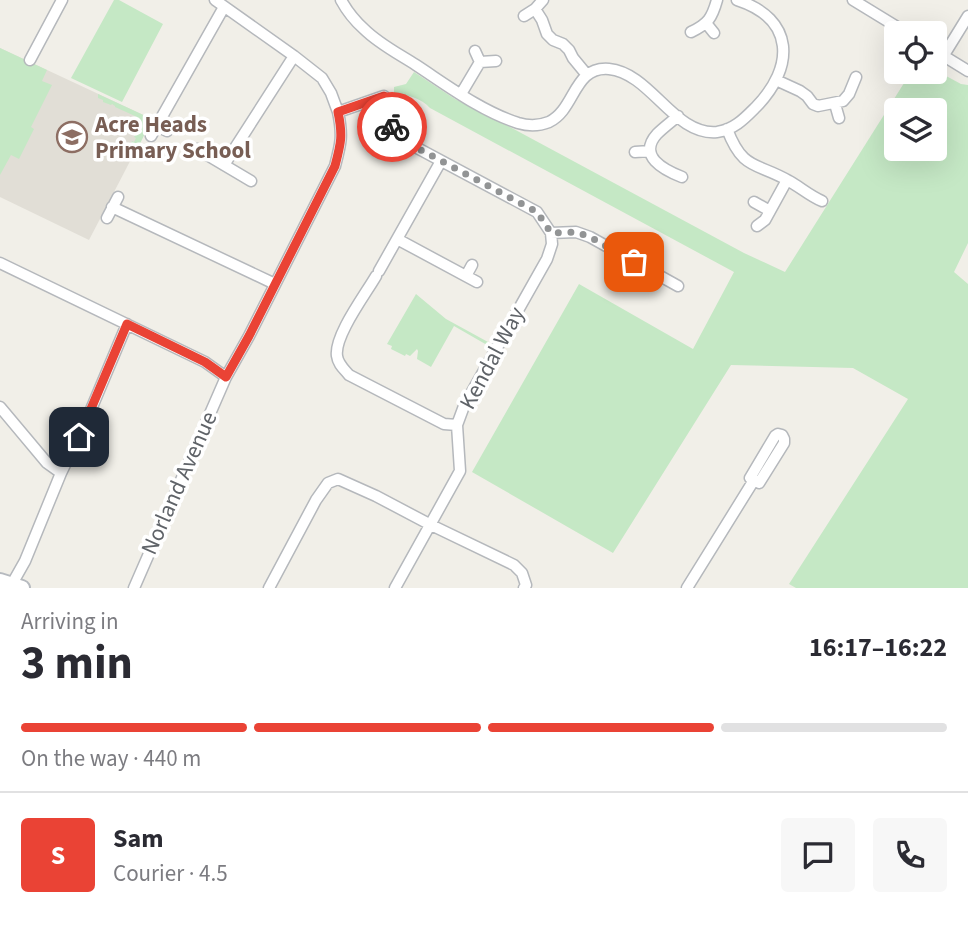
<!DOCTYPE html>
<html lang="en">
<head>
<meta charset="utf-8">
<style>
  body { margin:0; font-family:"Source Sans 3",sans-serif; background:#f7f7f7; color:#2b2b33; height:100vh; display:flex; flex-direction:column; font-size:26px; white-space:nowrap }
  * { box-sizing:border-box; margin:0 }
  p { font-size:23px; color:#7c7c81 }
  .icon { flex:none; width:38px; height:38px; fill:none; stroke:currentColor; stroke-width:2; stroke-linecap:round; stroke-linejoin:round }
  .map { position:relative; height:588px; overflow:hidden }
  .drawer { display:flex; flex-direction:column; background:#fff; flex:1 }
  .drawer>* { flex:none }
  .fabs { position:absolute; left:884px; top:21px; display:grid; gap:14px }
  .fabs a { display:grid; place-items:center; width:63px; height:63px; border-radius:7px; background:#fff; box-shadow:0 7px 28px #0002; font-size:35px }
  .pin { position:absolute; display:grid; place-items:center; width:60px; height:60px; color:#fff; margin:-30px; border-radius:14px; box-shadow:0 4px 10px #0006 }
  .courier { position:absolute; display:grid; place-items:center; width:70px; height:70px; margin:-35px; border:5px solid #ea4335; border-radius:50%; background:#fff; color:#222; box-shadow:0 2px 9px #0007 }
  .overview em { font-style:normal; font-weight:700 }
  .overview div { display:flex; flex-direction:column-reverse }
  .overview { display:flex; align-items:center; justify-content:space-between; height:119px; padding:0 21px }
  h1 { font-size:46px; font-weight:700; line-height:52px }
  .bar { display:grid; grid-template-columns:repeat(4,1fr); gap:10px 7px; align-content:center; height:84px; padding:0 21px }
  .bar i { height:9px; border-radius:5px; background:#e1e1e2 }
  .bar .on { background:#ea4335 }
  .bar p { grid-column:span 4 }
  .line { display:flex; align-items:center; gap:18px; padding:0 21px; border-top:2px solid #e1e1e2 }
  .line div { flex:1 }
  .round { display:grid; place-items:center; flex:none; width:74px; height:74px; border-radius:7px; background:#f7f7f7 }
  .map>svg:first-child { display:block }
</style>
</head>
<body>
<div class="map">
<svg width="968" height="588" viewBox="0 0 968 588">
  <rect width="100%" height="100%" fill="#f1efe8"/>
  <!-- education -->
  <path fill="#e1ded6" d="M0,48l152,71 -63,121 -89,-43z"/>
  <!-- green -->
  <path fill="#c5e8c5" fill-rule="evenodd" d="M114,0h5l44,24 -41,78 -51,-24z
    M0,48l47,22 -5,11 10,4 -21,42 3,2 -15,30 -8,-4 -11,20z
    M935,70l26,14 7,1v158l-14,29 14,12v304h-172l-7,-4 119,-185 -55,-31 -122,-3 -118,188 -141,-81 107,-188 114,65 41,-77 -304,-164c-9,-10 -22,-13 -36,-15v-6l12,-3 8,-12 41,27 55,28 234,126 41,19 126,-200h23zM934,110v39h-38v-39z
    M98,94l54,25 -17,35 -18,-9 2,-4 5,2v2l3,2 3,-1 2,-5 2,1 2,-4 -2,-1 4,-6h1l3,-9 -7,-6 -20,-9v-1l-3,-2 -1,1 -8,-3v-2l-5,-2z
    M416,294l30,25 42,23 -1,3 -33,-19 -23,41 -14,-8 1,-8 -1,-2 -7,7 -4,-2 -1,2 -14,-7 1,-3 -5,-2z"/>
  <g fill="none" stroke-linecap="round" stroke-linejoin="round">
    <!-- minor casing -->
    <g stroke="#b5b8bc" stroke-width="13">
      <path id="minor" d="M215,0l79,56 28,22 9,15 7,19 46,-16 8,32 14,14 131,70 14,21 25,-1 14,5 88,49
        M341,0c6,11 14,21 23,29 15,15 35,25 52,36 32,21 65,46 102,58 10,3 21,3 31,-1 27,-13 24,-56 60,-53 42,4 65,67 108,63 17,-2 28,-14 39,-25 39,-40 39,-88 -19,-107
        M853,0l54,33
        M535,9l7,11 5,14 6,6 10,4 6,6 4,8 14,17
        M524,16l11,-7 8,-9
        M706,23l8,10
        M691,32c17,-8 21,-14 26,-32
        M934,50l34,21
        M475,51l5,11 16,-1
        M944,55l24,-39
        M30,60l32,-60
        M776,80l24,11 7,5 6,8 5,2 25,-5 6,-7 7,-17
        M461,94l19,-32
        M835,104l4,14
        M678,116c-7,6 -15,12 -21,18 -20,22 7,36 25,43
        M157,126l10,5
        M727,129c16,42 29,33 62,52 11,6 21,15 33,20
        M151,136l73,-129
        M197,149l54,32
        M635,152l15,-1
        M224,165l70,-109
        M754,202l16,9
        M112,207l163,77
        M107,218l11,-21
        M757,226l8,-6 22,-40
        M397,239l80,43
        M0,263l205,99 21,15
        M379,271l62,-110
        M376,276c-11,19 -42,60 -39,80 1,8 7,13 12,19l95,49 13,1
        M466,276l6,-11
        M0,407l47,56 14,10
        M778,434l4,1 2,4v4l-25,40 -9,-5 25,-42z
        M12,584l13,-23 36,-88 26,-54 40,-95
        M134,588l92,-211 23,-41 86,-170c6,-23 8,-30 3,-54
        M269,588l47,-88 12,-17 10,-4 38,17 55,29 83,40 8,8 4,12 -2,3
        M395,588l65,-117 -3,-46 7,-19 83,-147 5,-15 -1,-11
        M687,588l67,-108"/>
    </g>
    <!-- secondary casing -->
    <g stroke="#b6babf" stroke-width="18">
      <path id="secondary" d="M0,581l22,7"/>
    </g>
    <!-- minor -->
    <use href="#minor" stroke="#fff" stroke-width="10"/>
    <!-- secondary -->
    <use href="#secondary" stroke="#fff" stroke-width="14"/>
  </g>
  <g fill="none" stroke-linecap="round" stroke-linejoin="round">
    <!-- done -->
    <path stroke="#929495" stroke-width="7" stroke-dasharray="0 12.6" d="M392,127l14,15 131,70 14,21 25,-1 14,5 44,25"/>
    <!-- route -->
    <path stroke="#ea4335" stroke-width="9" d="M79,437l48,-113 78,38 21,15 23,-41 86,-170c6,-23 8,-30 3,-54l46,-16 8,31"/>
  </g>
  <!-- icons -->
  <defs>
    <g id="school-ring" transform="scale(1.575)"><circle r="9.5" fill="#fff" stroke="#8d6e63" stroke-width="1.5"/><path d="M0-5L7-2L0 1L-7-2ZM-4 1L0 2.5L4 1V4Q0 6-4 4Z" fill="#8d6e63"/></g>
  </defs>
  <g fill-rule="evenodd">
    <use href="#school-ring" x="72" y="137"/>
  </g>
  <g text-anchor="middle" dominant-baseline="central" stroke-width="7" stroke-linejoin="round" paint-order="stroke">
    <!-- education labels -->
    <g font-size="23" font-weight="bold" fill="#785e54" stroke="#fff" text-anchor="start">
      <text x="95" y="124">Acre Heads<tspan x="95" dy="26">Primary School</tspan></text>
    </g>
    <!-- street labels -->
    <g font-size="23" fill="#5f6368" stroke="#fff">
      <text transform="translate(492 358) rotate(-62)">Kendal Way</text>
      <text transform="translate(179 483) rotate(-66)">Norland Avenue</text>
    </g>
  </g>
</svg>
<div class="fabs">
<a><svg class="icon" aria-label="locate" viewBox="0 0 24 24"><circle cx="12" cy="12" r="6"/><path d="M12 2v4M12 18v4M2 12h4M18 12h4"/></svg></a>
<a><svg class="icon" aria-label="layers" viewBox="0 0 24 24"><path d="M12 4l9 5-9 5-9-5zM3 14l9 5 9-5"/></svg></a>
</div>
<div class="pin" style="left:634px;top:262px;background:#ea580c"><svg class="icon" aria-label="bag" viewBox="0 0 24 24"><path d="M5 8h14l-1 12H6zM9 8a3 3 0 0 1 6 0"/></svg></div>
<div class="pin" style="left:79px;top:437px;background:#1f2937"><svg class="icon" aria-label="home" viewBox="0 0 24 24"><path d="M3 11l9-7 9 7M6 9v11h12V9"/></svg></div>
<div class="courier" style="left:392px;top:127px"><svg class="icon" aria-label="bike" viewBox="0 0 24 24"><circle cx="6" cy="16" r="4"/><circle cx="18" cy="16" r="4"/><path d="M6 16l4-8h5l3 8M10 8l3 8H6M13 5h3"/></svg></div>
</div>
<section class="drawer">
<div class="overview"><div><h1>3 min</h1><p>Arriving in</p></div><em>16:17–16:22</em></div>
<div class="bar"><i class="on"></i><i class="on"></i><i class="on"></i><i></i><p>On the way · 440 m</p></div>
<div class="line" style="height:126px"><b class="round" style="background:#ea4335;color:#fff">S</b><div><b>Sam</b><p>Courier · 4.5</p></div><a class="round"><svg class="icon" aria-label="chat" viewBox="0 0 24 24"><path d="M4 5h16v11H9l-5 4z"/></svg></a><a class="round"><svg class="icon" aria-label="phone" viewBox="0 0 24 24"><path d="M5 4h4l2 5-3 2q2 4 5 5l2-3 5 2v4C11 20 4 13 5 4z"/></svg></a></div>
</section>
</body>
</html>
